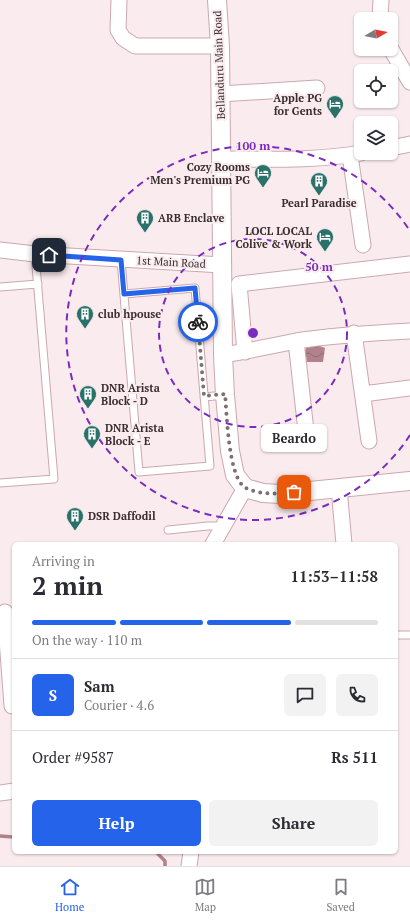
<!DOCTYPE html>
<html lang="en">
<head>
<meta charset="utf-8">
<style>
  body { margin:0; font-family:"PT Serif",serif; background:#f2f2f3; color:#2b2b33; height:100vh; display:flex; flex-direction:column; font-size:15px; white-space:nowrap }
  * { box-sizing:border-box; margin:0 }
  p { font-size:13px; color:#7c7c81 }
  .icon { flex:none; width:22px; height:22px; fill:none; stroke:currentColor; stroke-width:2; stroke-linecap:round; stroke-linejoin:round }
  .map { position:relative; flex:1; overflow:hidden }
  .drawer { position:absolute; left:12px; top:542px; width:386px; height:312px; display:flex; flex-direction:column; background:#fff; border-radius:6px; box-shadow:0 1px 3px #0004 }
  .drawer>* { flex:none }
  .needle { width:26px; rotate:80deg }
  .buttons { position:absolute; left:354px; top:12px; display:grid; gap:8px }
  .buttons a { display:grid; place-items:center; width:44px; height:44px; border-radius:6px; background:#fff; box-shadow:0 1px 3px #0004; font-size:20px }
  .pin { position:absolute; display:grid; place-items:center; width:34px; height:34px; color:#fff; margin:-17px; border-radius:8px; box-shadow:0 2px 6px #0006 }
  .courier { position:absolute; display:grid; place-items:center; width:40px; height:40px; margin:-20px; border:3px solid #2563eb; border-radius:50%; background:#fff; color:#222; box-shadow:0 1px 5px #0007 }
  .bubble { position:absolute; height:28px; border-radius:6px; background:#fff; box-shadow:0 1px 3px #0004; font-size:13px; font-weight:800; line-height:28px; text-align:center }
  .summary em { font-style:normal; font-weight:800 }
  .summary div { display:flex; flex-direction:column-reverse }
  .summary { display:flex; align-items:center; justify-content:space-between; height:68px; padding:0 20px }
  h1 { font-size:26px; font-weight:800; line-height:30px }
  .bar { display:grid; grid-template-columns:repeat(4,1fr); gap:6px 4px; align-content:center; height:48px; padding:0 20px }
  .bar i { height:5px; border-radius:3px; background:#e1e1e2 }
  .bar .current { background:#2563eb }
  .bar p { grid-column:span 4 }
  .line { display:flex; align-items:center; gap:10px; padding:0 20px; border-top:1px solid #e1e1e2 }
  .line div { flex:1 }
  .round { display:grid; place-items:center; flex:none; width:42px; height:42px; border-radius:6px; background:#f2f2f3 }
  .primary-button { display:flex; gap:8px; margin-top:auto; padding:8px 20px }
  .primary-button a { flex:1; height:46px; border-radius:6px; background:#2563eb; color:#fff; font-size:16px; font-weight:800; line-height:46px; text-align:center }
  .primary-button a+a { background:#f2f2f3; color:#2b2b33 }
  .menu { display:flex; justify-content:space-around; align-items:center; height:56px; border-top:1px solid #e1e1e2; background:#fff; font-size:11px; color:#7c7c81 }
  .menu a { display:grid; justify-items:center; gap:2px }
  .menu .current { color:#2563eb }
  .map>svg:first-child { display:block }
</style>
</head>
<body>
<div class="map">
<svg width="410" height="866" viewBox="0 0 410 866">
  <defs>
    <pattern id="water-waves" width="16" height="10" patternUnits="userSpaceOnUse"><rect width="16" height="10" fill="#b2828b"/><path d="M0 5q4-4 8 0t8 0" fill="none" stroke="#926b72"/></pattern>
  </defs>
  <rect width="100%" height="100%" fill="#faecee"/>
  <!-- water -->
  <path fill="url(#water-waves)" d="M317,345l8,3 -2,14h-16l-2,-11 1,-3z"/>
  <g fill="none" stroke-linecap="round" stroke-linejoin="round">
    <!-- stream -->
    <path stroke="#b2828b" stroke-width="3.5" d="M0,836l14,1
      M156,852l9,9v5"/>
    <!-- service casing -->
    <g stroke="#cba8af" stroke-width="9">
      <path id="service" d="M121,260l18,212 71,-6 -15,-178 -71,6
        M0,287l38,-3
        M204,397l21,-2
        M0,483l54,-4 -19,-225
        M168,530l40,-4h15
        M396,635h14"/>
    </g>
    <!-- minor casing -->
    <g stroke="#cba8af" stroke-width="17">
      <path id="minor" d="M119,0l-1,30 5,8 12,8h85
        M380,19l1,-19
        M391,49l19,33
        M220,94l97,-6
        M391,148l19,-4
        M350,155l13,90
        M222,159c45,0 94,2 139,-6
        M0,250l35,4 187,11
        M354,333l15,108
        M296,341l11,99
        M245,352l-6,-68 171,-20
        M223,355c25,-4 49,-9 73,-14 38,-6 76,-8 114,-10
        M363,394l47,-6
        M339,488l5,56
        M213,544l32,-56
        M5,612l7,94
        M0,793l14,-2
        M189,866l2,-14"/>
    </g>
    <!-- tertiary casing -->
    <g stroke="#cba8af" stroke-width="20">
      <path id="tertiary" d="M217,0l3,46 3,309 2,40 5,56 5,24 10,13 18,5 17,1 130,-13"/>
    </g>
    <!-- service -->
    <use href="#service" stroke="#fff" stroke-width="7"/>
    <!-- minor -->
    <use href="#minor" stroke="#fff" stroke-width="15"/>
    <!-- tertiary -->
    <use href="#tertiary" stroke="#fff" stroke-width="18"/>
  </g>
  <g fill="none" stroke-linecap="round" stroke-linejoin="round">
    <!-- done -->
    <path stroke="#7d7072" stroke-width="4" stroke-dasharray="0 7.2" d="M198,322l6,74 21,-2c2,20 3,85 21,94 14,7 33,6 48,4"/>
    <!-- route -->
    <path stroke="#2563eb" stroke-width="5" d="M49,255l72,5 3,34 71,-6 3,34"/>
  </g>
  <!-- distance rings -->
  <g fill="none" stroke="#7b2cbf" stroke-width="2" stroke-dasharray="7 5">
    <circle cx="253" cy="333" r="94"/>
    <path d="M410 435A187 187 0 1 1 410 231"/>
  </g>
  <!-- icons -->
  <defs>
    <g id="hotel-pin" transform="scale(0.9)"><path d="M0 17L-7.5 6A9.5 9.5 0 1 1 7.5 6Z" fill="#297169" stroke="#faecee"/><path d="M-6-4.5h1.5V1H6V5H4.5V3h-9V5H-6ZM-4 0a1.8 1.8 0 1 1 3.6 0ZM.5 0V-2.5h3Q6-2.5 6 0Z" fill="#fff"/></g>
    <g id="building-pin" transform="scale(0.9)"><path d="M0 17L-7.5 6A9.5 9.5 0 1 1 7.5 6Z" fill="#297169" stroke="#faecee"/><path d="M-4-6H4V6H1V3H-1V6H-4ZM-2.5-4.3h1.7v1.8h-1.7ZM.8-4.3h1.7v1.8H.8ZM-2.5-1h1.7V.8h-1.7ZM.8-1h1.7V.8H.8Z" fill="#fff"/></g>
  </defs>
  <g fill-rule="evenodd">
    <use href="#hotel-pin" x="335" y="104"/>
    <use href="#hotel-pin" x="263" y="173"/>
    <use href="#building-pin" x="319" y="181"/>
    <use href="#building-pin" x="145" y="218"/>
    <use href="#hotel-pin" x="325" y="237"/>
    <use href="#building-pin" x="85" y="314"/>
    <use href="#building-pin" x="88" y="394"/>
    <use href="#building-pin" x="92" y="434"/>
    <use href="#building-pin" x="75" y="516"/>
  </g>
  <g text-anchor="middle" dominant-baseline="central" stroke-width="4" stroke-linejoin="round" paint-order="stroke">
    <!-- street labels -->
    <g font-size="11" fill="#3a2d2f" stroke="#faecee">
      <text transform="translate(219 65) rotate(-92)">Bellanduru Main Road</text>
      <text transform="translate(171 262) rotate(3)">1st Main Road</text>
    </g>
    <!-- poi labels -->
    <g font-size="11" font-weight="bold" fill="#3a2d2f" stroke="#faecee" text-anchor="start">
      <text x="322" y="98" text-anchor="end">Apple PG<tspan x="322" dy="13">for Gents</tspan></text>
      <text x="250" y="167" text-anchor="end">Cozy Rooms<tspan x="250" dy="13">Men's Premium PG</tspan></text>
      <text x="319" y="203" text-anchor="middle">Pearl Paradise</text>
      <text x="158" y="218">ARB Enclave</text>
      <text x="312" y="231" text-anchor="end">LOCL LOCAL<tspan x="312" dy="13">Colive &amp; Work</tspan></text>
      <text x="98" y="314">club hpouse</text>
      <text x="101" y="388">DNR Arista<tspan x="101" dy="13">Block - D</tspan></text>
      <text x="105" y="428">DNR Arista<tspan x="105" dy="13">Block - E</tspan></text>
      <text x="88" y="516">DSR Daffodil</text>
    </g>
  </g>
  <circle cx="253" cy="333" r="6" fill="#7b2cbf" stroke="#faecee" stroke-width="2"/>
  <g font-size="12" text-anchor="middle" font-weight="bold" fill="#7b2cbf" stroke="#faecee" stroke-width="4" stroke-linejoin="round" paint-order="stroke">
    <text x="253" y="150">100 m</text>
    <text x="319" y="271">50 m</text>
  </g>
</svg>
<div class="buttons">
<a><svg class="needle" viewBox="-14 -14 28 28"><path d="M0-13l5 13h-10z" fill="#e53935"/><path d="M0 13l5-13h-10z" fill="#7c7c81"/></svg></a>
<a><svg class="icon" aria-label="locate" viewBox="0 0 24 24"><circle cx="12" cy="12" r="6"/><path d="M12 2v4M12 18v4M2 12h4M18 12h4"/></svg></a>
<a><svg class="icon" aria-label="layers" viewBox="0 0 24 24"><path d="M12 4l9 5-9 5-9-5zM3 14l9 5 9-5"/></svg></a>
</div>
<div class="pin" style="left:294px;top:492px;background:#ea580c"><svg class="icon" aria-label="bag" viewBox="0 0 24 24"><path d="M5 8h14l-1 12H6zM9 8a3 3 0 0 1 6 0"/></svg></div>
<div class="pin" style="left:49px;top:255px;background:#1f2937"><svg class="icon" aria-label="home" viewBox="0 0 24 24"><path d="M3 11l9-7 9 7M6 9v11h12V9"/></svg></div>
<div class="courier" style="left:198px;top:322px"><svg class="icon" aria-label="bike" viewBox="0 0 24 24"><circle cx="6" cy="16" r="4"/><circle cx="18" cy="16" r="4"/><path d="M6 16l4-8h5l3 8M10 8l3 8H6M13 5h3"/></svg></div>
<div class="bubble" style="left:261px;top:424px;width:66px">Beardo</div>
<section class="drawer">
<div class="summary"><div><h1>2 min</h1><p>Arriving in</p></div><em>11:53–11:58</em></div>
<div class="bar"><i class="current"></i><i class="current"></i><i class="current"></i><i></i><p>On the way · 110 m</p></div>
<div class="line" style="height:72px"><b class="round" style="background:#2563eb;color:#fff">S</b><div><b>Sam</b><p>Courier · 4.6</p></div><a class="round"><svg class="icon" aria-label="chat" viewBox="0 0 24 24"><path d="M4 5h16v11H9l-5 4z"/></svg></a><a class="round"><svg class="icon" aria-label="phone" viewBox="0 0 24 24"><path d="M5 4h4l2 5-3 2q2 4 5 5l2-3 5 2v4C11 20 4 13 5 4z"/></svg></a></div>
<div class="line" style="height:52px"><div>Order #9587</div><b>Rs 511</b></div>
<div class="primary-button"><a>Help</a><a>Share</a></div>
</section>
</div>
<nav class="menu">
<a class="current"><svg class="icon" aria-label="home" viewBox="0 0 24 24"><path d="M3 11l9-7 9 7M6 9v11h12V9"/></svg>Home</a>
<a><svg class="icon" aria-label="map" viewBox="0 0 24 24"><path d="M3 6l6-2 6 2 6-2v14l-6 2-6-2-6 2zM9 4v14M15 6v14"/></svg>Map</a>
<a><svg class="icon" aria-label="saved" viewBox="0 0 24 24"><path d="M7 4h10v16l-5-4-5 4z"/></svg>Saved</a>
</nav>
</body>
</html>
